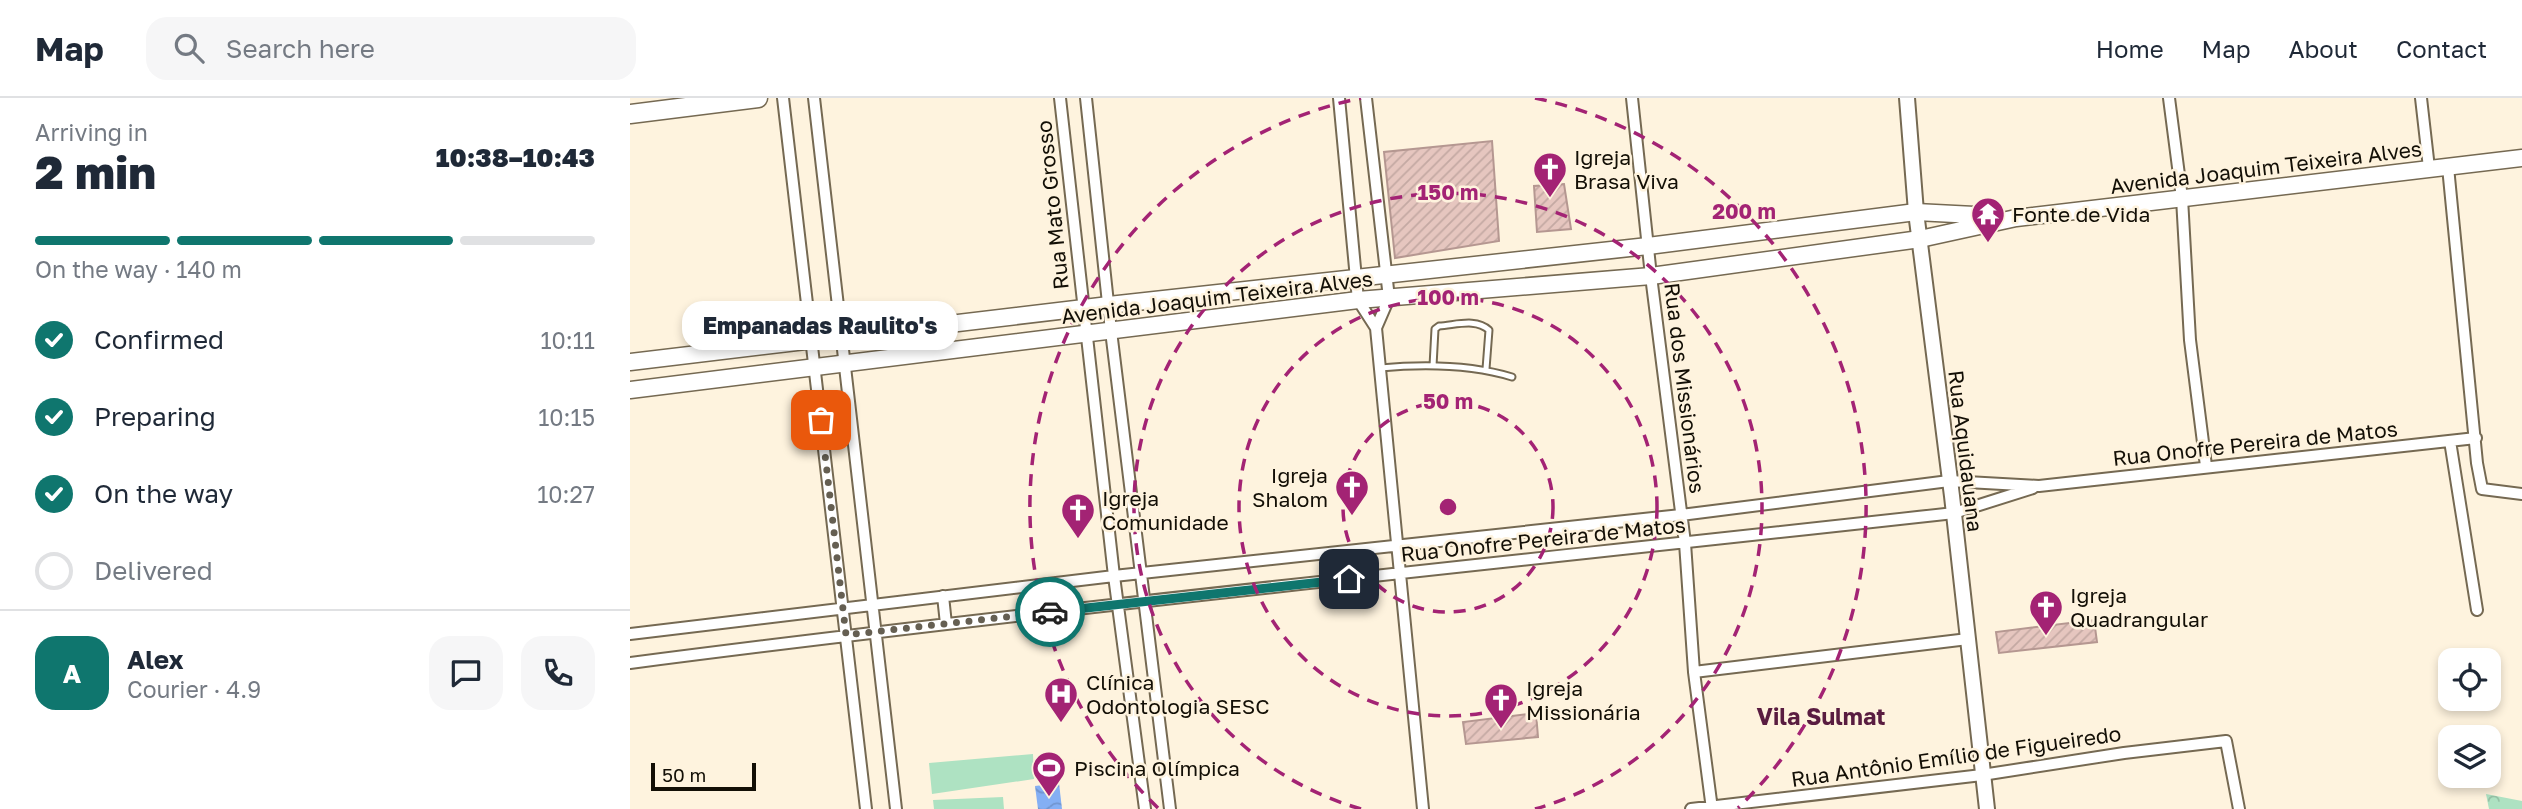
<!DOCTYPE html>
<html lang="en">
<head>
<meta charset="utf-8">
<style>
  body { margin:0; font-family:"Golos Text",sans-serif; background:#f6f6f7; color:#1f2937; height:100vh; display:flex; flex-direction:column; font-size:26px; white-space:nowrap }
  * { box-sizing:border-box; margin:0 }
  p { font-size:23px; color:#747a83 }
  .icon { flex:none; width:38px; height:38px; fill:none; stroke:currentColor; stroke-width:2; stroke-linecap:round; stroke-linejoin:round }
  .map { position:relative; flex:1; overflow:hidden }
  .details { display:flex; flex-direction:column; background:#fff; width:630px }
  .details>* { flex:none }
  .controls { position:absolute; left:1808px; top:550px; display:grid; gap:14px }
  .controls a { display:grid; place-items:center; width:63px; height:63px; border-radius:14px; background:#fff; box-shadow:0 4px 10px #0003; font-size:35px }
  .scale { position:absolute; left:21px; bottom:18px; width:105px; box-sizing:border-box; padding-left:7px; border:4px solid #130f06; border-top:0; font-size:19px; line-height:24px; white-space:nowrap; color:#130f06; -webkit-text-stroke:5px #fef3de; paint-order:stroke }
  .pin { position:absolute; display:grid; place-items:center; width:60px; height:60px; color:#fff; margin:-30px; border-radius:14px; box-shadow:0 4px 10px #0006 }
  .courier { position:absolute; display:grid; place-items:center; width:70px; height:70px; margin:-35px; border:5px solid #0f766e; border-radius:50%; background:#fff; color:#222; box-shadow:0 2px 9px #0007 }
  .bubble { position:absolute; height:49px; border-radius:21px; background:#fff; box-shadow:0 4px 10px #0003; font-size:23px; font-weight:800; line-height:49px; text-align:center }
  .overview em { font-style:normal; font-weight:800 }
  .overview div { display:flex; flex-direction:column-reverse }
  .overview { display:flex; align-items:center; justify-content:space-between; height:119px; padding:0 35px }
  h1 { font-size:46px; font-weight:800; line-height:52px }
  .bar { display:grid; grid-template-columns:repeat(4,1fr); gap:10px 7px; align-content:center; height:84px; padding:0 35px }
  .bar i { height:9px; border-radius:5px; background:#e0e1e3 }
  .bar .active { background:#0f766e }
  .bar p { grid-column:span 4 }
  .line { display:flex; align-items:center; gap:18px; padding:0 35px; border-top:2px solid #e0e1e3 }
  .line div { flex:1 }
  .round { display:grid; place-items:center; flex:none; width:74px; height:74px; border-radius:21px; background:#f6f6f7 }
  ol { padding:0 35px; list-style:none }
  li { display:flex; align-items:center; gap:21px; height:77px }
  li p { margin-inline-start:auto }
  li .icon { padding:7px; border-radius:50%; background:#0f766e; color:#fff; stroke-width:4 }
  li:last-child { color:#747a83 }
  li i { width:38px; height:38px; border:4px solid #e0e1e3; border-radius:50% }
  header { display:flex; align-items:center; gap:42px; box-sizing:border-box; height:98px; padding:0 35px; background:#fff; border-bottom:2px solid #e0e1e3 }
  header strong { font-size:33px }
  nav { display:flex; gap:38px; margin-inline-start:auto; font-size:24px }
  .search { width:490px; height:63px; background:#f6f6f7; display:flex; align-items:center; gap:18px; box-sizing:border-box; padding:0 24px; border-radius:21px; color:#747a83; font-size:26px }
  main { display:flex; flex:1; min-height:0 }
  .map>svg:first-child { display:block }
</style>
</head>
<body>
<header>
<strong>Map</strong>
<div class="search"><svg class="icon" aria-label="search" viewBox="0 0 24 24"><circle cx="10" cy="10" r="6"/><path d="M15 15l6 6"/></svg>Search here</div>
<nav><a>Home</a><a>Map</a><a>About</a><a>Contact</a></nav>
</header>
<main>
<section class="details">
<div class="overview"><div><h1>2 min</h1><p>Arriving in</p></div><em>10:38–10:43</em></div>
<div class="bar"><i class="active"></i><i class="active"></i><i class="active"></i><i></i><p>On the way · 140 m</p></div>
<ol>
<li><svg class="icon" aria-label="check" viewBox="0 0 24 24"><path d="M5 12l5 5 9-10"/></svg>Confirmed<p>10:11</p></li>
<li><svg class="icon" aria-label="check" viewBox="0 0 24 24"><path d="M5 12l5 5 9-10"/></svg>Preparing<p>10:15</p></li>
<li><svg class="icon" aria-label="check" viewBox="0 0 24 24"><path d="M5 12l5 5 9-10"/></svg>On the way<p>10:27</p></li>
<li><i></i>Delivered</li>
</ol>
<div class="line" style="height:126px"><b class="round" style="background:#0f766e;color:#fff">A</b><div><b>Alex</b><p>Courier · 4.9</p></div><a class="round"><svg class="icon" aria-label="chat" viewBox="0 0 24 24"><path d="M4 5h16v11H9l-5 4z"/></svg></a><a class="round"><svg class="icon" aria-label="phone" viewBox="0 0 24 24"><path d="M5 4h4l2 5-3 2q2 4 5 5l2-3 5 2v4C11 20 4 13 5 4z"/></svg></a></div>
</section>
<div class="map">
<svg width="1892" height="711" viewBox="0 0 1892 711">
  <defs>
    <pattern id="forest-crowns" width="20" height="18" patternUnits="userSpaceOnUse" patternTransform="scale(1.75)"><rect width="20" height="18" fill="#aee2c2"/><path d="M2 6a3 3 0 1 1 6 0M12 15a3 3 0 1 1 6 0" fill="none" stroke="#95c1a5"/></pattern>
    <pattern id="water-waves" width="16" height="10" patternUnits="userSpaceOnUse" patternTransform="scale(1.75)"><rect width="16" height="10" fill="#84aff4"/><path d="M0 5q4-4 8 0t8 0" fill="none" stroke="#7195d0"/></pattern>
    <pattern id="building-hatch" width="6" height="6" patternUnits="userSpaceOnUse" patternTransform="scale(1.75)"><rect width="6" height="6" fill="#e6c6bf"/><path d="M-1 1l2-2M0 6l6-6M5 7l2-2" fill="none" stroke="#c4a9a3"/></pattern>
  </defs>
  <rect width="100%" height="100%" fill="#fef3de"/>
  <!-- forest -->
  <path fill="url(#forest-crowns)" d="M1856,696l36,7v8h-33z"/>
  <!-- garden -->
  <path fill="#aee2c2" d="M403,656l1,25 -102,15 -3,-31z
    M373,699l1,12h-70l-1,-9z"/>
  <!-- water -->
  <path fill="url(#water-waves)" d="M429,685l3,26h-24l-3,-23z"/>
  <!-- building -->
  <path fill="url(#building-hatch)" stroke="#b59791" stroke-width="2" d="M862,43l7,100 -104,17 -11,-106z
    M934,86l7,45 -34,3 -3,-46z
    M1464,522l3,22 -98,11 -3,-21z
    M906,615l2,24 -72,7 -3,-22z"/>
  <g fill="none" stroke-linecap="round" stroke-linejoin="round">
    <!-- service casing -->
    <g stroke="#756952" stroke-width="9">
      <path id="service" d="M803,268l2,-37 4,-3c17,-1 37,-8 50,4l-3,39
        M750,270c44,-4 89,-4 132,9"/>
    </g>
    <!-- minor casing -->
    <g stroke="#756952" stroke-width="14">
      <path id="minor" d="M153,0l83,711
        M184,0l82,711
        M430,0l54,478 31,233
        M456,0l25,233 59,478
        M709,0l19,202 18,28 47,481
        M736,0l23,200 -13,30
        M1002,0l19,178 34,267 9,129 18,137
        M1539,0l13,100 8,142 16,126
        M1791,0l8,70
        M1818,69l29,296 5,26 40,5
        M1820,343l27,169
        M313,498l3,28
        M0,536l484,-58 567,-61 268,-34 90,5 437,-48
        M0,565c440,-57 882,-101 1324,-150l79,-25
        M1064,574l274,-33
        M1061,711l291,-34 142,-22 102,-12 13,68"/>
    </g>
    <!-- tertiary casing -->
    <g stroke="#756952" stroke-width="18">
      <path id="tertiary" d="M1277,0l9,114 36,284 35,313"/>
    </g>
    <!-- secondary casing -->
    <g stroke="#756952" stroke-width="19">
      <path id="secondary" d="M0,264l479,-57 539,-59 268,-34 78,4
        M0,292l728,-90 293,-24 269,-37 96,-21 506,-60"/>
    </g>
    <!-- primary casing -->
    <g stroke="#756952" stroke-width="21">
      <path id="primary" d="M0,16l128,-16"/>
    </g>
    <!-- service -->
    <use href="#service" stroke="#fff" stroke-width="5"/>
    <!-- minor -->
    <use href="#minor" stroke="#fff" stroke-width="10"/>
    <!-- tertiary -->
    <use href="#tertiary" stroke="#fff" stroke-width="14"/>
    <!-- secondary -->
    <use href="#secondary" stroke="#fff" stroke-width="16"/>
    <!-- primary -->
    <use href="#primary" stroke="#fff" stroke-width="18"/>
  </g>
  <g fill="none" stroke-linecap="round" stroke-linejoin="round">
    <!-- done -->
    <path stroke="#655f52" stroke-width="7" stroke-dasharray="0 12.6" d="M191,322l25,215 204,-23"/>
    <!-- route -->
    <path stroke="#0f766e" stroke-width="9" d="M420,514l299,-33"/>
  </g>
  <!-- distance rings -->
  <g fill="none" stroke="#a32374" stroke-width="3.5" stroke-dasharray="12 9">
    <circle cx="818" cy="409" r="105"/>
    <circle cx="818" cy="409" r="209"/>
    <path d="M731 711A314 314 0 1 1 905 711"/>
    <path d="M528 710A418 418 0 0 1 731 0M905 0A418 418 0 0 1 1108 710"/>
  </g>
  <!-- icons -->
  <defs>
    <g id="church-pin" transform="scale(1.75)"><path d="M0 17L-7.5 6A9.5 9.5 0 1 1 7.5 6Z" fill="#a32374" stroke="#fef3de"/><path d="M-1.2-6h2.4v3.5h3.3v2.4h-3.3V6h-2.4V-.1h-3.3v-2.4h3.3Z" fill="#fff"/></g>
    <g id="temple-pin" transform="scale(1.75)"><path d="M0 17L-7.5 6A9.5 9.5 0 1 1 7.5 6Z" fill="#a32374" stroke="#fef3de"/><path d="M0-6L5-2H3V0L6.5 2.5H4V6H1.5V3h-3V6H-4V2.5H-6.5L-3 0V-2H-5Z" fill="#fff"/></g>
    <g id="hospital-pin" transform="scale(1.75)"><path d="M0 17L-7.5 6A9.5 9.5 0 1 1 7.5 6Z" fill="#a32374" stroke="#fef3de"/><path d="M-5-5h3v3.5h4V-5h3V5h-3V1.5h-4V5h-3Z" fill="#fff"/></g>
    <g id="stadium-pin" transform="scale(1.75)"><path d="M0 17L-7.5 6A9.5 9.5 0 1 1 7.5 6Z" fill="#a32374" stroke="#fef3de"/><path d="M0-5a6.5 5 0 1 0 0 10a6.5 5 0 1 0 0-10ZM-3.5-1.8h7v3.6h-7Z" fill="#fff"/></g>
  </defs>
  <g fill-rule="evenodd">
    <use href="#church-pin" x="920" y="71"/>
    <use href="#temple-pin" x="1358" y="116"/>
    <use href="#church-pin" x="722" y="389"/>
    <use href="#church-pin" x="448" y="412"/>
    <use href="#church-pin" x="1416" y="509"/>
    <use href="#hospital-pin" x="431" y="596"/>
    <use href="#church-pin" x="871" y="602"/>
    <use href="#stadium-pin" x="419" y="670"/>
  </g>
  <g text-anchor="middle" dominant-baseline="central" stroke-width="5" stroke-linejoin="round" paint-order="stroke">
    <!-- poi labels -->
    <g font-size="21" fill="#130f06" stroke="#fef3de" text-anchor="start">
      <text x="944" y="59">Igreja<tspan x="944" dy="24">Brasa Viva</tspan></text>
      <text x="1382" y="116">Fonte de Vida</text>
      <text x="698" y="377" text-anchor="end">Igreja<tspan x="698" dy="24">Shalom</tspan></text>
      <text x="472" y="400">Igreja<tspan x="472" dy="24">Comunidade</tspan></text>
      <text x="1440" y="497">Igreja<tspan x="1440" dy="24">Quadrangular</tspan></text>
      <text x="456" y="584">Clínica<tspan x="456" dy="24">Odontologia SESC</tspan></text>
      <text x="896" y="590">Igreja<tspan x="896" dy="24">Missionária</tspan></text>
      <text x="444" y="670">Piscina Olímpica</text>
    </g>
    <!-- street labels -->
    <g font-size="21" fill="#130f06" stroke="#fef3de">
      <text transform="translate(1636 69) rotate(-7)">Avenida Joaquim Teixeira Alves</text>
      <text transform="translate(422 107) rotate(-96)">Rua Mato Grosso</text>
      <text transform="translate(587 199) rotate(-7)">Avenida Joaquim Teixeira Alves</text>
      <text transform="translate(1055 290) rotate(83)">Rua dos Missionários</text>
      <text transform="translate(1625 345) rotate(-6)">Rua Onofre Pereira de Matos</text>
      <text transform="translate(1336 353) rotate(83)">Rua Aquidauana</text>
      <text transform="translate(913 441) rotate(-6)">Rua Onofre Pereira de Matos</text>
      <text transform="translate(1326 658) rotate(-8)">Rua Antônio Emílio de Figueiredo</text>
    </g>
    <!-- neighbourhood labels -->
    <g font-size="23" font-weight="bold" fill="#591c40" stroke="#fef3de">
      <text x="1191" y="618">Vila Sulmat</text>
    </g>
  </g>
  <circle cx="818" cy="409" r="10" fill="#a32374" stroke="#fef3de" stroke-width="3.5"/>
  <g font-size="21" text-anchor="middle" font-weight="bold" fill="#a32374" stroke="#fef3de" stroke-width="5" stroke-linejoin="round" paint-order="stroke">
    <text x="818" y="102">150 m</text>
    <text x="1114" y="121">200 m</text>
    <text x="818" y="207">100 m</text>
    <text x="818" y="311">50 m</text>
  </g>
</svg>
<div class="controls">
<a><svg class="icon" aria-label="locate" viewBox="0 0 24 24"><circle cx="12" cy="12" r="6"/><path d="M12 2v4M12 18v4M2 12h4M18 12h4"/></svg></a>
<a><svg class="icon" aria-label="layers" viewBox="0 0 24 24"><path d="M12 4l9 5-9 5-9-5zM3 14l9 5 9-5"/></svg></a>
</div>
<div class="scale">50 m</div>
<div class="pin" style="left:191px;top:322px;background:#ea580c"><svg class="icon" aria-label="bag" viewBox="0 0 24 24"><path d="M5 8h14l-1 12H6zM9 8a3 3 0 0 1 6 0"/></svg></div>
<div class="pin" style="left:719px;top:481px;background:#1f2937"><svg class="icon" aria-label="home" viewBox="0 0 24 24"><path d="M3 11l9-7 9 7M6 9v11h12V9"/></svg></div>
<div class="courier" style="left:420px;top:514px"><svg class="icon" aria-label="car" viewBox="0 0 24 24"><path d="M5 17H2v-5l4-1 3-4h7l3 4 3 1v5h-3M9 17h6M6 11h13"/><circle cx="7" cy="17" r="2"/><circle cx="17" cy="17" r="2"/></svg></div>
<div class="bubble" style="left:52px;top:203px;width:276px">Empanadas Raulito's</div>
</div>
</main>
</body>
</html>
